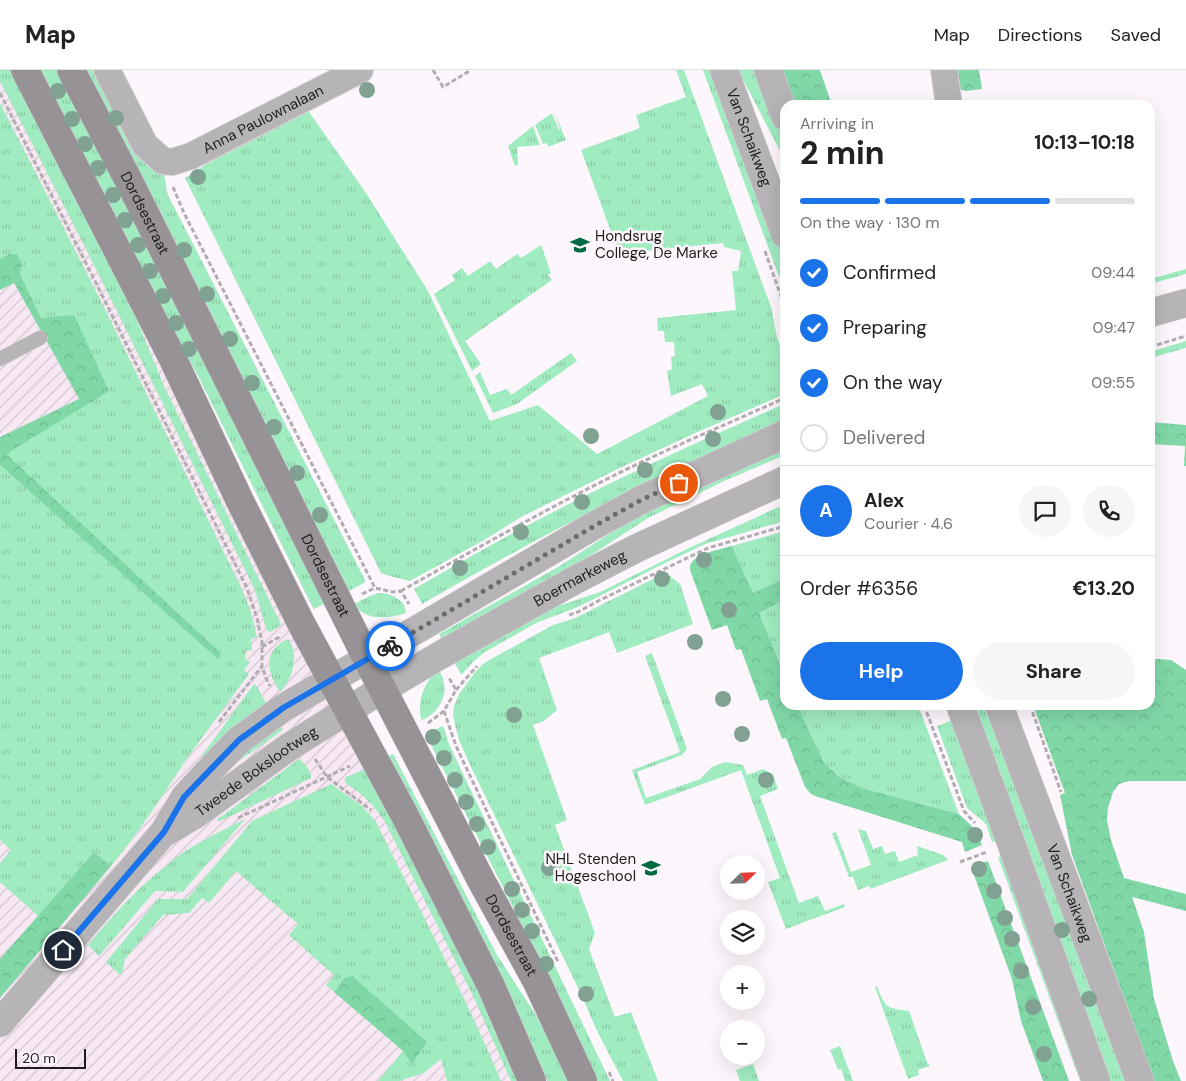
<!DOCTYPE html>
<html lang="en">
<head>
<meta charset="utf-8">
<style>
  body { margin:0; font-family:"DM Sans",sans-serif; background:#f6f6f6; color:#222; height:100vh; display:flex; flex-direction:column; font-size:19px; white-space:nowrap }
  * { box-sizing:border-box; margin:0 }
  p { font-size:16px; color:#767676 }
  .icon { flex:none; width:28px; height:28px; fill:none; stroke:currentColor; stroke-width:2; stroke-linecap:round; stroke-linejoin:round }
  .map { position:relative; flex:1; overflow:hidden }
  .details { position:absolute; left:780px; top:30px; width:375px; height:610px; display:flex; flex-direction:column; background:#fff; border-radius:15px; box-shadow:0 5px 20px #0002 }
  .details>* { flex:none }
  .needle { width:32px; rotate:67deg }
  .buttons { position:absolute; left:720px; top:785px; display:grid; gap:10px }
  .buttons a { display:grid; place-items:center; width:45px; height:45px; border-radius:50%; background:#fff; box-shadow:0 5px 20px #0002; font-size:25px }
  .scale { position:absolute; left:15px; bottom:12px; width:71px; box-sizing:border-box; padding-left:5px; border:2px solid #201d1f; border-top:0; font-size:14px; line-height:18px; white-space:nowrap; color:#201d1f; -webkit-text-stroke:4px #fef6fd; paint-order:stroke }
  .pin { position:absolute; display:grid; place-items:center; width:42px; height:42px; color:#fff; margin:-21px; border:2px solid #fff; border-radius:50%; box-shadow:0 1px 5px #0007 }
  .courier { position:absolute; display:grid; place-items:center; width:50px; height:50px; margin:-25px; border:4px solid #1a73e8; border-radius:50%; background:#fff; color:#222; box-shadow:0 1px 6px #0007 }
  .head em { font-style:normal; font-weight:700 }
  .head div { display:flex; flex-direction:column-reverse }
  .head { display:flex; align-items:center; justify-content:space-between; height:85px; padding:0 20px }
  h1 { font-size:32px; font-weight:700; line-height:38px }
  .bar { display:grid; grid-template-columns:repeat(4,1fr); gap:8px 5px; align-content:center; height:60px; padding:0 20px }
  .bar i { height:6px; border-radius:4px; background:#e0e0e0 }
  .bar .on { background:#1a73e8 }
  .bar p { grid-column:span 4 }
  .line { display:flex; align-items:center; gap:12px; padding:0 20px; border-top:1px solid #e0e0e0 }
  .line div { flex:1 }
  .round { display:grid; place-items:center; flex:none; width:52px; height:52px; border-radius:26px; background:#f6f6f6 }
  ol { padding:0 20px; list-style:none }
  li { display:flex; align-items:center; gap:15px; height:55px }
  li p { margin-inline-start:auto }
  li .icon { padding:5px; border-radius:50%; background:#1a73e8; color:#fff; stroke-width:4 }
  li:last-child { color:#767676 }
  li i { width:28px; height:28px; border:2px solid #e0e0e0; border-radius:50% }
  .action { display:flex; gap:10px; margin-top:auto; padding:10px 20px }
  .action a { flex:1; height:58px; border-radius:30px; background:#1a73e8; color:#fff; font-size:20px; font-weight:700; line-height:58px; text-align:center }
  .action a+a { background:#f6f6f6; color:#222 }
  header { display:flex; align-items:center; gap:30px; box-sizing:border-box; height:70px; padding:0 25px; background:#fff; border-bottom:1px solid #e0e0e0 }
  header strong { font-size:24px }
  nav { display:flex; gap:28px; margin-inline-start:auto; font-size:18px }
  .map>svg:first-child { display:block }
</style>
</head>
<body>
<header>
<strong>Map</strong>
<nav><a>Map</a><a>Directions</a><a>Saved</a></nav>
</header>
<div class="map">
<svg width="1186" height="1011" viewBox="0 0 1186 1011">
  <defs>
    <pattern id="industrial-furrows" width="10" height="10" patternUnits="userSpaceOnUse" patternTransform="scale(1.25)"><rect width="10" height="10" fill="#f7e8f4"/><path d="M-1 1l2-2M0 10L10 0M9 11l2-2" fill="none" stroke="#d3c7d1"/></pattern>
    <pattern id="grass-tufts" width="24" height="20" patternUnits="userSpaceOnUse" patternTransform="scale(1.25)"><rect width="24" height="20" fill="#a0ebc0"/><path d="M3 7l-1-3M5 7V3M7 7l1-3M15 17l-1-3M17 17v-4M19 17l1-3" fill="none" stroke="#8ac9a5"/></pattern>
    <pattern id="forest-crowns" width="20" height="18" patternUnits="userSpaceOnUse" patternTransform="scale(1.25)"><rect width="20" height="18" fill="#80d8a7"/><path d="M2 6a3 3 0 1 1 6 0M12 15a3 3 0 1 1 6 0" fill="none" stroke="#6eb98f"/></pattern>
  </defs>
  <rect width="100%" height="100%" fill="#fef6fd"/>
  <!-- industrial -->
  <path fill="url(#industrial-furrows)" d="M0,0h36l480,1011h-516z"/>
  <!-- grass -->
  <path fill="url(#grass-tufts)" d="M0,0h18l84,166 63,152 116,236 -1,2 -10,6 -4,-3 -11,-39 -169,-341 -86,-168z
    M32,0h32l264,532 -14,7 -1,-1 -117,-236 -84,-145z
    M78,0h18l68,103 3,19 2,5 194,379 2,5 -1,2 -21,11z
    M676,0h8l87,237 6,30 8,24v33l-92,40 -71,33 -99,49 -37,23 -76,42c-10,-3 -20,-4 -29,-8l-196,-395 45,-29 77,-40 59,84 62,98 62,130 48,-16 59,49 111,-58 -6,-12 -31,12 -4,-25 5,-2 -1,-12 4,-1 -1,-14h-9l-1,-11h-6l-1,-13 79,-8 -4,-39h6l3,-20 -17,-4 -1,-4 -99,10 -1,-7 -6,2 -36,-98 59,-22 -4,-13 50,-18z
    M703,0h11l71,191v32z
    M738,0h21l26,69v28l-6,-18z
    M0,33l100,196 141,288 9,22 7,28 -6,2 1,11 -6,1 -1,8 5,3 -6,8 5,4c-21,29 -43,57 -63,86 -24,36 -47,73 -75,106l-17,-14 -56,64 -38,-34v-19l11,-13 -11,-10v-375l101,89 120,99 -216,-199 104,-64 -68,-72 -21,-44 1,-10 -12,-10 -9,5z
    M554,41l12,29 -18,7 -1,-4 -4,1 -8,-19 17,-12 7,17 1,-1z
    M533,56l7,19 -23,2 1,18 -3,1 -7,-20z
    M541,175l10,28 -3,2 4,5 -87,61 16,23 -9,7 -38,-77 21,-14 -3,-5 10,-7 6,8 22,-15 6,8 21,-15 4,4z
    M1186,199v5l-36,10v-5z
    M1186,271v7l-36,10v-6z
    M569,280l-59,43 1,2 60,-42 6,8 -60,43 -24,9 -18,-37 5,-4 10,23 17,-6 3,4z
    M784,334l1,18c-45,20 -91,39 -135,60 -78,38 -153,79 -228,122l-8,-15c55,-32 110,-63 167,-91 67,-34 135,-64 203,-94z
    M785,376v9l-63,27 -74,36 -89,58 -116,65 -4,-7 119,-67 91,-59z
    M785,434v17l-80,23 -46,22 -81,41 -42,16 -51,29 -10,8 -13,14h-1l-8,-14 99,-52 48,-16 89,-44z
    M785,461v47l-32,15 -21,-47z
    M661,505l9,1 10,8 13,40 -76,29 -8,-21 -70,26 18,52 -13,11 -11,4 34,95 -12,5 40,108 -6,16 26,68 16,-5 27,69h-35l-27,-52 -15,-35 -109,-225 -13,-29 -4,-15 -2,-10 1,-9 5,-12 17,-23 7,-7 8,-5 62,-34 20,-6z
    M379,523c12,0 27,7 27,20 -16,6 -42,8 -52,-9l16,-8z
    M785,530v76l-26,-63z
    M288,569c12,15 4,41 -8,53 -13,-19 -18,-42 8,-53z
    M652,583l35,96 -5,6 -45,17 9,26 54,-19 12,-12 13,-5 18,3 4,10 16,-6 10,5 5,15 -18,7 39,107 19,-7 7,15 19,-7 1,3 -59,22 -18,-47 12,-4 -39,-108 -96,35 -13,-35 48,-18 -35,-96z
    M438,601l2,1c11,19 1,40 -18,48l-1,-1c-4,-17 3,-38 17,-48z
    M254,614l2,1 11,20 -65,54 -1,-2z
    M797,635h121l41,109 -97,-26 -24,-12 -14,-14z
    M971,635h16l144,376h-22z
    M953,650l44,120 -5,2 -6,-18 -19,-16 -30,-82z
    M277,652l6,8 -50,35 -19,11z
    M442,656l2,2 5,16 15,32 146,305h-13l-30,-67 -139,-275 1,-5z
    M392,684l2,1 6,12 97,188 50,77 22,49h-22c-47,-110 -102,-216 -157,-322l-1,-3z
    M299,689c5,3 13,13 12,19l-91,43h-3l1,-2z
    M365,699l6,9 110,218 38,85h-8l-38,-85 -88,-174c-11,-17 -23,-29 -40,-39v-4l1,-2z
    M331,714l31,22 14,16c43,86 88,171 125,259h-54l-6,-22 -17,14 -25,8h-21l25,-30 9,12 15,-21 -83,-64 -10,14 -8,-7 8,-10 -45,-40 9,-11 -62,-53 -27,32 -7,-5 -13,15 -26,2 -38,44 -2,11 -3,5 -14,-13 52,-63h29l65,-78z
    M245,749l-62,73 -28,-1 -56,65 -11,-11c25,-30 52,-60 84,-84 22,-18 48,-29 73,-42z
    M858,759l8,2 7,18 9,-3 3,8 10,-3 4,11 19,-7 -1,-9 26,9 5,5 -78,29 -1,-3 -11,4 -5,-13h-4l-17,-44 4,-1 15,40 20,-7z
    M1002,786l84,225h-6l-82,-224z
    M877,916c8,22 9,22 32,25l18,51 3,4 -12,4 1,5 -11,4 -33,-92z
    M840,976l13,35h-8l-4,-12 -3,1 -8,-20z
    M753,994l6,17h-19l-4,-11z"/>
  <!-- forest -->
  <path fill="url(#forest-crowns)" d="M783,0h37l12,35h-37z
    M953,0h26l3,19 -15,2 -12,-2z
    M9,184h8l5,10 -2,10 21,44 33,-3 35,76 -103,63 215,199 -3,6 -218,-194v-28l79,-38 -65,-116 -14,7v-31z
    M1150,352l36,3v41h-2l1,-20 -35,-2z
    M732,476l21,47 32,-15v22l-26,13 26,63v29h12l27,57 14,14 24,12 97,26 18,17 5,14 -17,7 -3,-10 -147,-46 -4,-2 -6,-7 -19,-49 -4,1 -15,-40 -7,2 -19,-52 -5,1 -9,-25 -15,5 -22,-60c0,-4 0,-5 2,-8 7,-9 29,-13 40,-16z
    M1158,589l13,1 15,10v111h-57l-10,3 -6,8 -5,16 -1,12 4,20 13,38 62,16v17l-54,-14 12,35 10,67 19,62 8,20h-27l-82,-226 -12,-60 5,-2 -32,-88h117v-45z
    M94,782l17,14 -111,132v-39z
    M988,791l81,220h-26l-22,-60 -9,-42 -41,-112z
    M352,906l75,66 -15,22 -9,-13 -69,-59 10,-14z"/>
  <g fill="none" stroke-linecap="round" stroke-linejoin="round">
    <!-- service casing -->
    <g stroke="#dad3d9" stroke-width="15">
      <path id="service" d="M0,289l40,-21"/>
    </g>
    <!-- minor casing -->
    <g stroke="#dad3d9" stroke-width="28">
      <g id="minor">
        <path id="s1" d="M107,0l38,75 18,16 9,1 19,-6 169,-86"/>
        <path d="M944,0l5,35"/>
      </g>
    </g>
    <!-- tertiary casing -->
    <g stroke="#dad3d9" stroke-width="29">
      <g id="tertiary">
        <path id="s2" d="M724,0l61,164"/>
        <path d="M768,0l17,46"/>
        <path d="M1150,243l36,-10"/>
        <path d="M960,635l51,138 85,238"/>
        <path id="s3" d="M999,635l141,376"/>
        <path id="s4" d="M166,762l30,-18 93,-67 59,-37 89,-53 140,-78 60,-31 148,-68"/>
        <path d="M0,953l164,-191 21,-35 22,-24 32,-33 44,-32 312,-183 48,-26 142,-65"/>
      </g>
    </g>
    <!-- secondary casing -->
    <g stroke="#dad3d9" stroke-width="29">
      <g id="secondary">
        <path d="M25,0l146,285 69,146 62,124 102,189 87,172 41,95"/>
        <path id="s5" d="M71,0l62,119 234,470 115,223 55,100 46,99"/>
      </g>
    </g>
    <!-- path -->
    <path stroke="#b3adb2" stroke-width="3" stroke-dasharray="5 2.5" stroke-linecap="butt" d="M433,0l10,17 28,-17
      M0,23l101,200 146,295 10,30 5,24v24l4,12 4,8
      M173,117l11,26 191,375 18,4 8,-1 8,13
      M765,181l18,51 2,10
      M1150,277l36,-11
      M401,521c67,-38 135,-76 204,-111 59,-30 120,-55 180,-82
      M362,524l13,-6
      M569,545l9,-3 20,-11 110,-53 77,-22
      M262,577l19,-11
      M456,620l21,-24
      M924,635l40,106 11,12
      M1030,635l31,87
      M444,641l12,35 102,216
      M219,652l43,-56
      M428,653l16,-12 12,-21 -7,-12
      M315,689l12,18 44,33
      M238,748l112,-52
      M960,792l27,-10
      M609,1002l4,9"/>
    <!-- service -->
    <use href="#service" stroke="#b7b4b7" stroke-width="14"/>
    <!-- minor -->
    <use href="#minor" stroke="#b7b4b7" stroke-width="26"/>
    <!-- tertiary -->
    <use href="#tertiary" stroke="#b7b4b7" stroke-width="28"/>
    <!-- secondary -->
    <use href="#secondary" stroke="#979296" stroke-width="28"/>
  </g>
  <!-- trees -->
  <g fill="#81a193">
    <circle cx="367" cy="20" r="8"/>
    <circle cx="58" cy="21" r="8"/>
    <circle cx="116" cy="48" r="8"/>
    <circle cx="72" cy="49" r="8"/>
    <circle cx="85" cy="74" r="8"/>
    <circle cx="98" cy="98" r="8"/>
    <circle cx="198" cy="107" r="8"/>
    <circle cx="113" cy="125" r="8"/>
    <circle cx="125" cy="150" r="8"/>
    <circle cx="138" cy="175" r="8"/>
    <circle cx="184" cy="180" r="8"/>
    <circle cx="150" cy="201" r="8"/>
    <circle cx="207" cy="224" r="8"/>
    <circle cx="163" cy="226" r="8"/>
    <circle cx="176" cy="253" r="8"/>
    <circle cx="230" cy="269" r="8"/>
    <circle cx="189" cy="279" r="8"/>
    <circle cx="252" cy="313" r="8"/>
    <circle cx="718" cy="342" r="8"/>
    <circle cx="274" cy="357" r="8"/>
    <circle cx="591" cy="366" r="8"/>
    <circle cx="713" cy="369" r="8"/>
    <circle cx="645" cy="400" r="8"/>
    <circle cx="297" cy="403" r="8"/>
    <circle cx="582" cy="432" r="8"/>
    <circle cx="320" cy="445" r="8"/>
    <circle cx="521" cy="462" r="8"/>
    <circle cx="704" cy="490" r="8"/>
    <circle cx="460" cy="498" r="8"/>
    <circle cx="662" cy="509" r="8"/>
    <circle cx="729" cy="540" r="8"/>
    <circle cx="695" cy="572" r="8"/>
    <circle cx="723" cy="629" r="8"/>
    <circle cx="514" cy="645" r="8"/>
    <circle cx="742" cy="664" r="8"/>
    <circle cx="433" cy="667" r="8"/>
    <circle cx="444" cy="688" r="8"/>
    <circle cx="455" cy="710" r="8"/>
    <circle cx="766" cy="710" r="8"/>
    <circle cx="466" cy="732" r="8"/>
    <circle cx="477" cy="754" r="8"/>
    <circle cx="975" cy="765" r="8"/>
    <circle cx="488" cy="777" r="8"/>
    <circle cx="549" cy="798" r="8"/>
    <circle cx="979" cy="799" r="8"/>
    <circle cx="512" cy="819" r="8"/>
    <circle cx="994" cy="821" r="8"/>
    <circle cx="522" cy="840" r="8"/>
    <circle cx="1005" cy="848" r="8"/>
    <circle cx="1062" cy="860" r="8"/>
    <circle cx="532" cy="861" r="8"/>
    <circle cx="1012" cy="869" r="8"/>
    <circle cx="546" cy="894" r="8"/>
    <circle cx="1021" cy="901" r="8"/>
    <circle cx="586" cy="924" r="8"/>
    <circle cx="1089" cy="929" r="8"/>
    <circle cx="1033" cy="937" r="8"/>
    <circle cx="1044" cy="984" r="8"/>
  </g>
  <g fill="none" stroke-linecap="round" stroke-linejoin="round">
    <!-- done -->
    <path stroke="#6e696d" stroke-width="5" stroke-dasharray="0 9" d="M390,576l206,-121 47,-26 36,-16"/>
    <!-- route -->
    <path stroke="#1a73e8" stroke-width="6" d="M63,880l101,-118 20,-35 55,-57 44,-32 107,-62"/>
  </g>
  <!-- icons -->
  <defs>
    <g id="school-bare" transform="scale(1.5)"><path d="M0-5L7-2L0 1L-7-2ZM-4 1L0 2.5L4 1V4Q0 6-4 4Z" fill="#006b42" stroke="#fef6fd" stroke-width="2.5" paint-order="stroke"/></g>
    <g id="university-bare" transform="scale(1.5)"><path d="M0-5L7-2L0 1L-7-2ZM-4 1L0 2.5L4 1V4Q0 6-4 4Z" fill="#006b42" stroke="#fef6fd" stroke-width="2.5" paint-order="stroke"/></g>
  </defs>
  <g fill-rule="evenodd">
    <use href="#school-bare" x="580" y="175"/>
    <use href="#university-bare" x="651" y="798"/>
  </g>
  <g text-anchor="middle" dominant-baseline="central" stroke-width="5" stroke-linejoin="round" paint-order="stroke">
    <!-- street labels -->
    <g font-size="15" fill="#201d1f" stroke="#fef6fd">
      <text stroke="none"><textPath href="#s1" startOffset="218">Anna Paulownalaan</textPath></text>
      <text stroke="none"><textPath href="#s2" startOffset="72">Van Schaikweg</textPath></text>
      <text stroke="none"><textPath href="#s5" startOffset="161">Dordsestraat</textPath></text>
      <text stroke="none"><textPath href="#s5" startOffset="566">Dordsestraat</textPath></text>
      <text stroke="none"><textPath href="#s4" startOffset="486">Boermarkeweg</textPath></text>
      <text stroke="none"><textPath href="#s4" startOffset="109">Tweede Bokslootweg</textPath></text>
      <text stroke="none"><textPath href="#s3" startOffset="201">Van Schaikweg</textPath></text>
      <text stroke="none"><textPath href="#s5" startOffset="971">Dordsestraat</textPath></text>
    </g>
    <!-- poi labels -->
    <g font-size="15" fill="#201d1f" stroke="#fef6fd" text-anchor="start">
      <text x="595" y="166">Hondsrug<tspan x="595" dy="17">College, De Marke</tspan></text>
      <text x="636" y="789" text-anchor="end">NHL Stenden<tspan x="636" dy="17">Hogeschool</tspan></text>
    </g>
  </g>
</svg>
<div class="buttons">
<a><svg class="needle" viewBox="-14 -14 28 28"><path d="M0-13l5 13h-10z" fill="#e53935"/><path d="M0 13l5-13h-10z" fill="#767676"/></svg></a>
<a><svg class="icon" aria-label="layers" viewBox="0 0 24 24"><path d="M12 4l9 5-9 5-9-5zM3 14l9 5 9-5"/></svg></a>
<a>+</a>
<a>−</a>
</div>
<div class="scale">20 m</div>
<div class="pin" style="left:679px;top:413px;background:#ea580c"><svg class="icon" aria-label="bag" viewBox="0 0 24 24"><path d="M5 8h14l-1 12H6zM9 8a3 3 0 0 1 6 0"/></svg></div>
<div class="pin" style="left:63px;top:880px;background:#1f2937"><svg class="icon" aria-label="home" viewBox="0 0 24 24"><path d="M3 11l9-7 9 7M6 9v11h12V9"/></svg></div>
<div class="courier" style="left:390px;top:576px"><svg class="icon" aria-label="bike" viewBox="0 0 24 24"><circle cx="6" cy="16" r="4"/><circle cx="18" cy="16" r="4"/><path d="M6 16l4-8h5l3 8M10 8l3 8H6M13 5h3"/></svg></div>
<section class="details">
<div class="head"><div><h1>2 min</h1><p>Arriving in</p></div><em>10:13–10:18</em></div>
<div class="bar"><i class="on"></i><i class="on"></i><i class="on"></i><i></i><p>On the way · 130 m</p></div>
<ol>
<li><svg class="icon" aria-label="check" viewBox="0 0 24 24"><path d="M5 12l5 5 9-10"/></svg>Confirmed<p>09:44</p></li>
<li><svg class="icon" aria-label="check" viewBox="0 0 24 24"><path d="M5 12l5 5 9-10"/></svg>Preparing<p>09:47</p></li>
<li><svg class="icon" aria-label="check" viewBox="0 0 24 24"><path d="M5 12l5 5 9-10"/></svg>On the way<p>09:55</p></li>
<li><i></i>Delivered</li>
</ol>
<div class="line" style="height:90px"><b class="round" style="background:#1a73e8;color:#fff">A</b><div><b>Alex</b><p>Courier · 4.6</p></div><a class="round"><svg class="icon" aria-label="chat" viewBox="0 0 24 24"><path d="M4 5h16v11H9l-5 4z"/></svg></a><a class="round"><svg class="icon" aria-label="phone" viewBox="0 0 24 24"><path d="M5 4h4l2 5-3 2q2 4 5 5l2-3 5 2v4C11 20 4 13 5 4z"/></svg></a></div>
<div class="line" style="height:65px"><div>Order #6356</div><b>€13.20</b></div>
<div class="action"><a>Help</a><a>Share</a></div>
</section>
</div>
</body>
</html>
